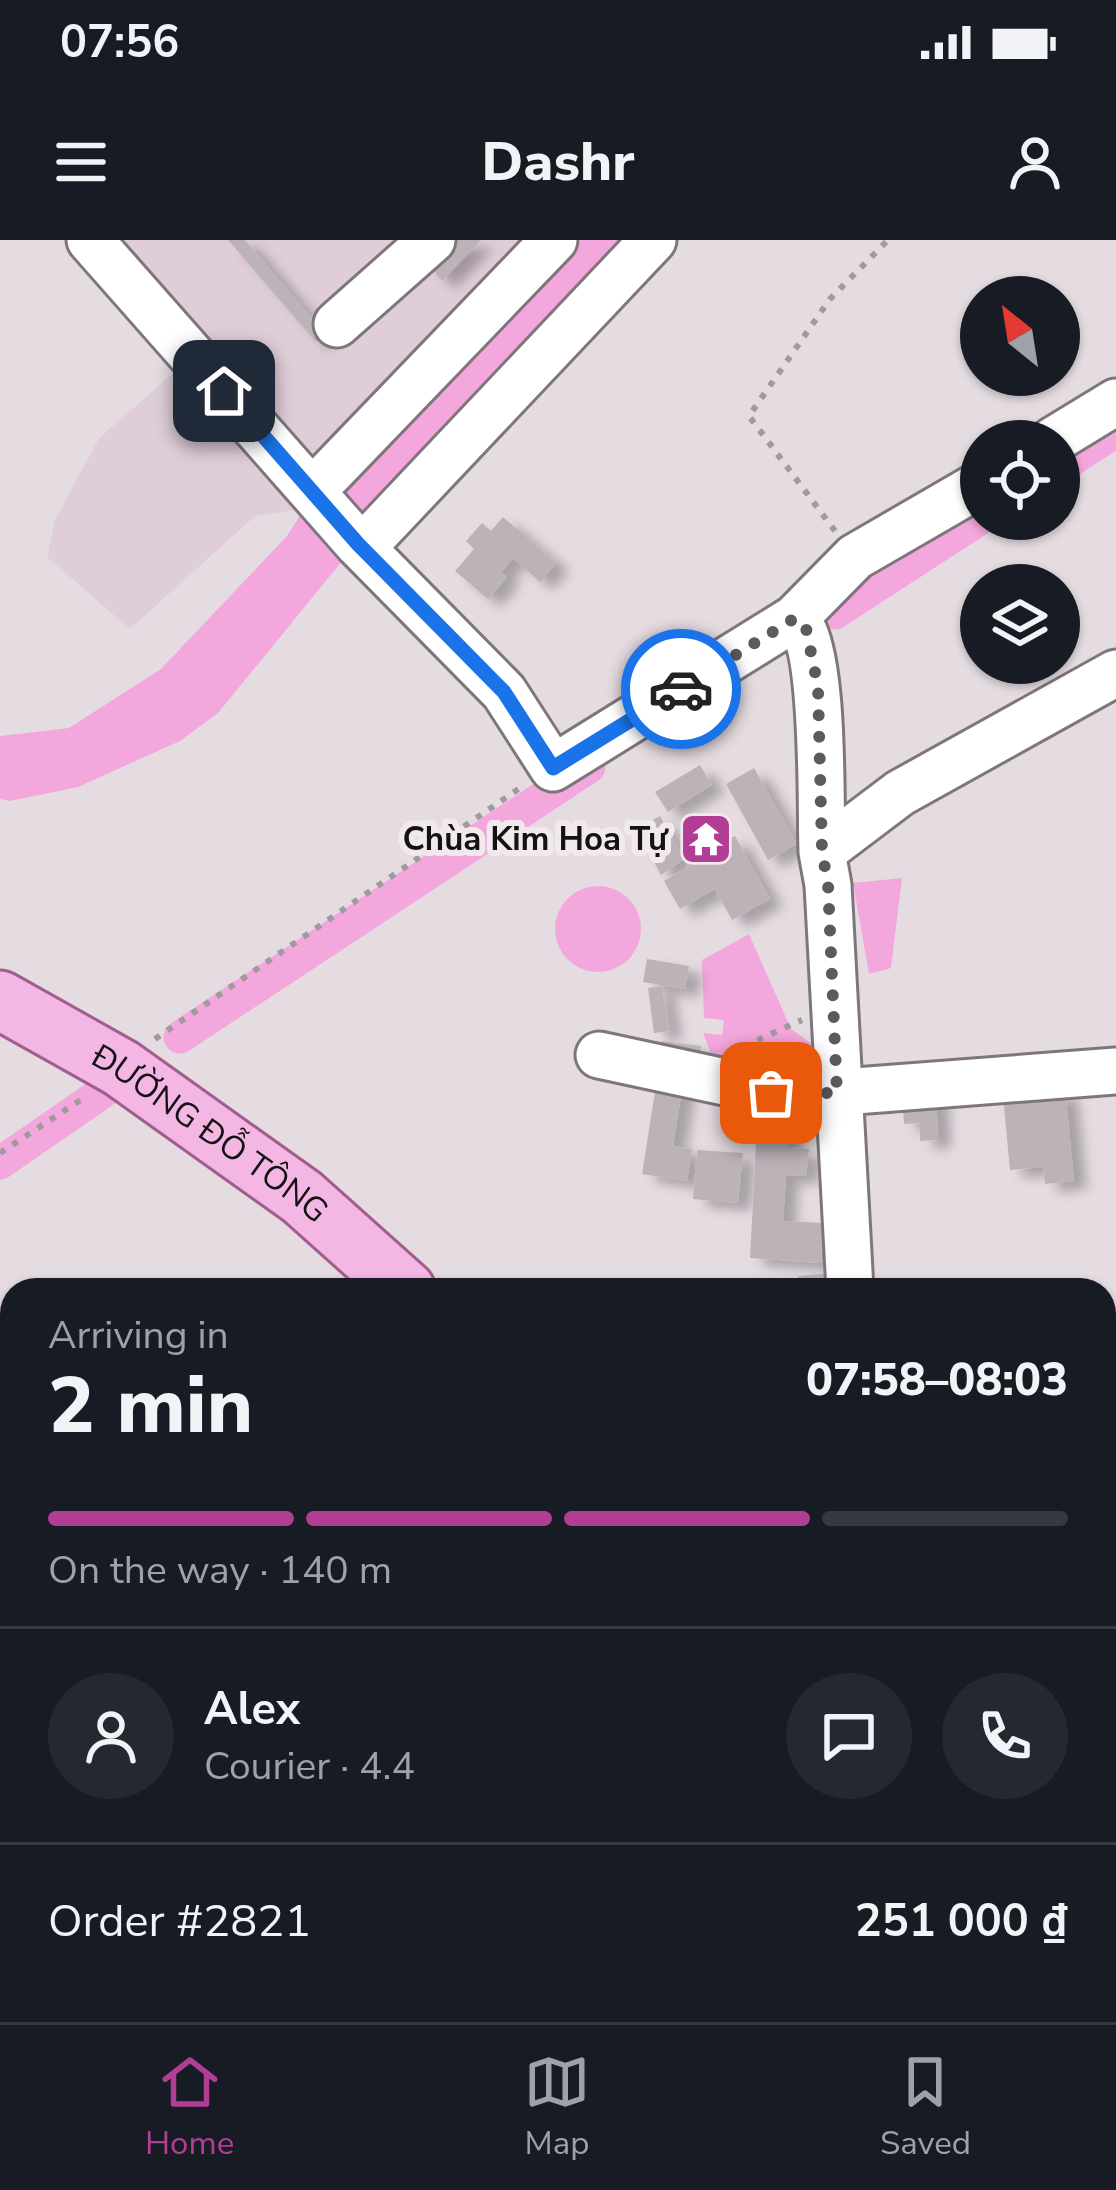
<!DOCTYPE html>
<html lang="en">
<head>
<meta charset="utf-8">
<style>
  body { margin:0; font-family:"Nunito Sans",sans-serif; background:#242831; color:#f1f3f6; height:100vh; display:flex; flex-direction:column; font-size:45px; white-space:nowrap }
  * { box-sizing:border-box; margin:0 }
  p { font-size:39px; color:#9ea1a6 }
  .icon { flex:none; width:66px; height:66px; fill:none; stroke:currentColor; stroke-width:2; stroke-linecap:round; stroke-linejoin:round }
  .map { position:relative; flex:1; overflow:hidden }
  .details { position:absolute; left:0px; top:1038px; width:1116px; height:744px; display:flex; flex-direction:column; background:#171b24; border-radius:36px 36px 0 0; box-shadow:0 3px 9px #0004 }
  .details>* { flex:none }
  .needle { width:78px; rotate:330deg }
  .controls { position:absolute; left:960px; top:36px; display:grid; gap:24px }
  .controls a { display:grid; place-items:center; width:120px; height:120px; border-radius:50%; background:#171b24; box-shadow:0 3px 9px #0004; font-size:60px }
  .pin { position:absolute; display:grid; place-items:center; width:102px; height:102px; color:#fff; margin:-51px; border-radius:24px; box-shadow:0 6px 18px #0006 }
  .courier { position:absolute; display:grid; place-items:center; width:120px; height:120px; margin:-60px; border:9px solid #1a73e8; border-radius:50%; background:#fff; color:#222; box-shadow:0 3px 15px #0007 }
  .head em { font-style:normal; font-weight:800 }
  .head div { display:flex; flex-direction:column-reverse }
  .head { display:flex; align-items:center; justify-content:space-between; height:204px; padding:0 48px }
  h1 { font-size:78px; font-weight:800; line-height:90px }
  .bar { display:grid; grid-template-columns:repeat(4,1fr); gap:18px 12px; align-content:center; height:144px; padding:0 48px }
  .bar i { height:15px; border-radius:9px; background:#363941 }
  .bar .on { background:#b13d95 }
  .bar p { grid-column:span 4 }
  .line { display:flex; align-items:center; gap:30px; padding:0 48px; border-top:3px solid #363941 }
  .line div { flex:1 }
  .round { display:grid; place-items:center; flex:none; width:126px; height:126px; border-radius:63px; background:#242831 }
  .status { display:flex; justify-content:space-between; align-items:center; height:84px; padding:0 60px; background:#171b24; direction:ltr }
  .status svg { height:33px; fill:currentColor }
  header { display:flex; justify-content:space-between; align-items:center; height:156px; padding:0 48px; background:#171b24; font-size:54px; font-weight:800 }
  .dock { display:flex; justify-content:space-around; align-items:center; height:168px; border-top:3px solid #363941; background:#171b24; font-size:33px; color:#9ea1a6 }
  .dock a { display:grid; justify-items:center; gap:6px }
  .dock .on { color:#b13d95 }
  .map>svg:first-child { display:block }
</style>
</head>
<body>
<div class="status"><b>07:56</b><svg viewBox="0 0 49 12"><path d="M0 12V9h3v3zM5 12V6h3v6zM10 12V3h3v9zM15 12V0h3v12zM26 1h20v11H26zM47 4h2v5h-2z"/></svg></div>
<header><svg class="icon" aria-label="menu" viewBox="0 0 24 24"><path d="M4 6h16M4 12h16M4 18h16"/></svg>Dashr<svg class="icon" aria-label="person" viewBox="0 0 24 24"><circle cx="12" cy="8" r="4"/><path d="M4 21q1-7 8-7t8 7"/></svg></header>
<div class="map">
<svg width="1116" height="1782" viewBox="0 0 1116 1782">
  <defs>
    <filter id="shadow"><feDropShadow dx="13" dy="8" stdDeviation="6" flood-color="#0004"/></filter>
  </defs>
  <rect width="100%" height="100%" fill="#e5dce2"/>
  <!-- built -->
  <path fill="#dfced9" d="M90,0h476l-262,269 -49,7 -125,113 -83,-72 8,-37 44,-82 94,-82z"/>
  <!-- water -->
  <path fill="#f4a7dd" d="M566,0h95l-314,315 -129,158 -38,28 -102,46 -68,14 -10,-2v-63l69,-8 92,-59 126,-133 17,-27z
    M902,638l-11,90 -22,6 -16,-91z
    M555 689a43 43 0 1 1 86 0a43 43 0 1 1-86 0Z
    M749,694l42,95 28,20 -3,40 -94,-30 -4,-5 -6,2 -9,-23 19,2 2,-15 -20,-2 -2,-58z
    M899,1770h128l13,12h-132z"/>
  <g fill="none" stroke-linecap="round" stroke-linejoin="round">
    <!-- canal -->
    <path stroke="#f4a7dd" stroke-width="33" d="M1059,228l57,-37
      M835,373l146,-95
      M180,797l409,-270
      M0,923l103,-71"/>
  </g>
  <!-- building -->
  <path fill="#bcb3b9" filter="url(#shadow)" d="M228,0h17l80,94 -9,8z
    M446,0h35l-39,41 -18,-22z
    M503,277l53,46 -16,19 -27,-24 -12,14 6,5 -19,22 -33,-28 19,-22 -8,-8 16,-18 9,8z
    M700,525l12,20 -44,27 -13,-20z
    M754,528l43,76 -29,16 -42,-76z
    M660,576l24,43 11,-6 2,4 38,-21 35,63 -38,21 -17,-31 -35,20 -16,-28 24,-14 -4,-8 -23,16 -25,-46z
    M647,719l42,7 -4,23 -42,-7z
    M662,746l7,45 -15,2 -6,-45z
    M662,801l39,5 -3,21 -39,-5z
    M657,839l26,4 -10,63 19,3 -5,32 -45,-7z
    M1065,849l9,92 -29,3 -2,-17 -33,3 -7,-74z
    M936,852l2,48 -18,1v-18l-16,1 -2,-30z
    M757,885l31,2 -1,20 22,2 -3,27 -20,-1 -3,46 40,2 -2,40 -71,-5z
    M697,910l46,3 -5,50 -45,-4z
    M839,1032l1,18h-40l-2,-14z
    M1116,1380v46h-1l-11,-42z
    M1116,1466v63l-12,8v-63z
    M1116,1713v31l-12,7v-31z"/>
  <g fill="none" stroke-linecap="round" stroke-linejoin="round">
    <!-- minor casing -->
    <g stroke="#7f767c" stroke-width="51">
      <path id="minor" d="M90,0l268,304 146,148 49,76 242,-150 60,-61 126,-73
        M337,84l95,-84
        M1052,201l64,-39
        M328,235l226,-235
        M362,308l291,-308
        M795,378c31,26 25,187 27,234
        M599,815l191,41 326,-25
        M850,1050l-22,-405 -6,-33 78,-59 216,-120
        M1104,1166l12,-2
        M1104,1443l7,-1
        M0,1596l12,-12
        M1104,1605l12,18"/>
    </g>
    <!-- major casing -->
    <g stroke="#a15d8e" stroke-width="63">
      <g id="major">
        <path id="s1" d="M0,760l121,68 181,129 104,93"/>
        <path d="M1051,1770l11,12"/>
      </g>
    </g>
    <!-- path -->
    <path stroke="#a0999e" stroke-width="6" stroke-dasharray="6 9" stroke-linecap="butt" d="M835,291l-86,-115 81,-117 58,-59
      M155,799l365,-251
      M768,815l-8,-16 42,-19
      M0,913l85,-56
      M0,1357l12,-11
      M0,1641l12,12
      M96,1770l8,12
      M566,1770l11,12
      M488,1782l13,-12
      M612,1782l13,-12"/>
    <!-- minor -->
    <use href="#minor" stroke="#fff" stroke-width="45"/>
    <!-- major -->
    <use href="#major" stroke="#f4b6e3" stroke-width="57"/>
  </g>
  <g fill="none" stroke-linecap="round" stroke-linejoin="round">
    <!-- done -->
    <path stroke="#5e595c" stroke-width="12" stroke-dasharray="0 21.6" d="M681,449l114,-71 11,10 12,59 4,165 6,32 9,209h-66"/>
    <!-- route -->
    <path stroke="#1a73e8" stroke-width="15" d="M224,151l134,153 146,148 49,76 128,-79"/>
  </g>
  <!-- icons -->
  <defs>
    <g id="temple-square" transform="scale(2.7)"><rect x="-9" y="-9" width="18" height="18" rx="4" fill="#b13d95" stroke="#f2e9ef"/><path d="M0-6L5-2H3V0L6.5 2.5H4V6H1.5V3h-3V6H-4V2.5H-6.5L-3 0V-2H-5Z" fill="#fff"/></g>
  </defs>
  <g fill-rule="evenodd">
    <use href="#temple-square" x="706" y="599"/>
  </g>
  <g text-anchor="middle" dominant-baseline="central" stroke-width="12" stroke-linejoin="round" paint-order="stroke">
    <!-- poi labels -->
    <g font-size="33" font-weight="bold" fill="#151214" stroke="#f2e9ef" text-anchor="end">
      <text x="667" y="599">Chùa Kim Hoa Tự</text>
    </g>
    <!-- street labels -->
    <g font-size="33" fill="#151214" stroke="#f2e9ef">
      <text stroke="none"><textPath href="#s1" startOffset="249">ĐƯỜNG ĐỖ TÔNG</textPath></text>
    </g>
  </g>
</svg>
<div class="controls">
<a><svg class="needle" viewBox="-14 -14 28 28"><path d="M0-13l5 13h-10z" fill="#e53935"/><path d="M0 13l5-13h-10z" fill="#9ea1a6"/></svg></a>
<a><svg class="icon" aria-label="locate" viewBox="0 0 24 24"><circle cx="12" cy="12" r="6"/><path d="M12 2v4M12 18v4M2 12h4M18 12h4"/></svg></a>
<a><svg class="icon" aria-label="layers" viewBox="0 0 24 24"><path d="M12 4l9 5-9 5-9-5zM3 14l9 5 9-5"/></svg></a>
</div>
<div class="pin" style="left:771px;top:853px;background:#ea580c"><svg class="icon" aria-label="bag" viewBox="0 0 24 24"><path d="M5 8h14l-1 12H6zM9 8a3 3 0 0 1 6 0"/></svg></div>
<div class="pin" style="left:224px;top:151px;background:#1f2937"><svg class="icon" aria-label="home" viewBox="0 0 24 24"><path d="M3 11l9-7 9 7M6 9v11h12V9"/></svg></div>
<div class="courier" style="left:681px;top:449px"><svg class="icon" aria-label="car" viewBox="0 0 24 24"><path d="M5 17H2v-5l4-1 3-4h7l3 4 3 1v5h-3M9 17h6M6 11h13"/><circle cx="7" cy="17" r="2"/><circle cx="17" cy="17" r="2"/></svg></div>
<section class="details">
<div class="head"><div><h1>2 min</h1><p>Arriving in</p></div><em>07:58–08:03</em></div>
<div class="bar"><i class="on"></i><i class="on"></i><i class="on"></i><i></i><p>On the way · 140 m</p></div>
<div class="line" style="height:216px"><a class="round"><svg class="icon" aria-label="person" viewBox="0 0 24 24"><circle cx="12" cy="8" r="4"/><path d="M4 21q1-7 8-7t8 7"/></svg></a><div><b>Alex</b><p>Courier · 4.4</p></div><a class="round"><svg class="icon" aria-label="chat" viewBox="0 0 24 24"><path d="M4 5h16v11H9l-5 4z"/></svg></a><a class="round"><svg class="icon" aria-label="phone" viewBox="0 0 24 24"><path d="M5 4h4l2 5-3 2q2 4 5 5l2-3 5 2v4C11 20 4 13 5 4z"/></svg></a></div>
<div class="line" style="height:156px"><div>Order #2821</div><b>251 000 ₫</b></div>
</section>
</div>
<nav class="dock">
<a class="on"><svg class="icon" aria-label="home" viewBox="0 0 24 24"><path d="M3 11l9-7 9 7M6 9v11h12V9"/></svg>Home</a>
<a><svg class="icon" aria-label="map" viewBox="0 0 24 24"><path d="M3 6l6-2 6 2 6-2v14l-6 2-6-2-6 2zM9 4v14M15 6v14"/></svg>Map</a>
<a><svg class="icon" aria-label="saved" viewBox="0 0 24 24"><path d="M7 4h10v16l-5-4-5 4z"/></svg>Saved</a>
</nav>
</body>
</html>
